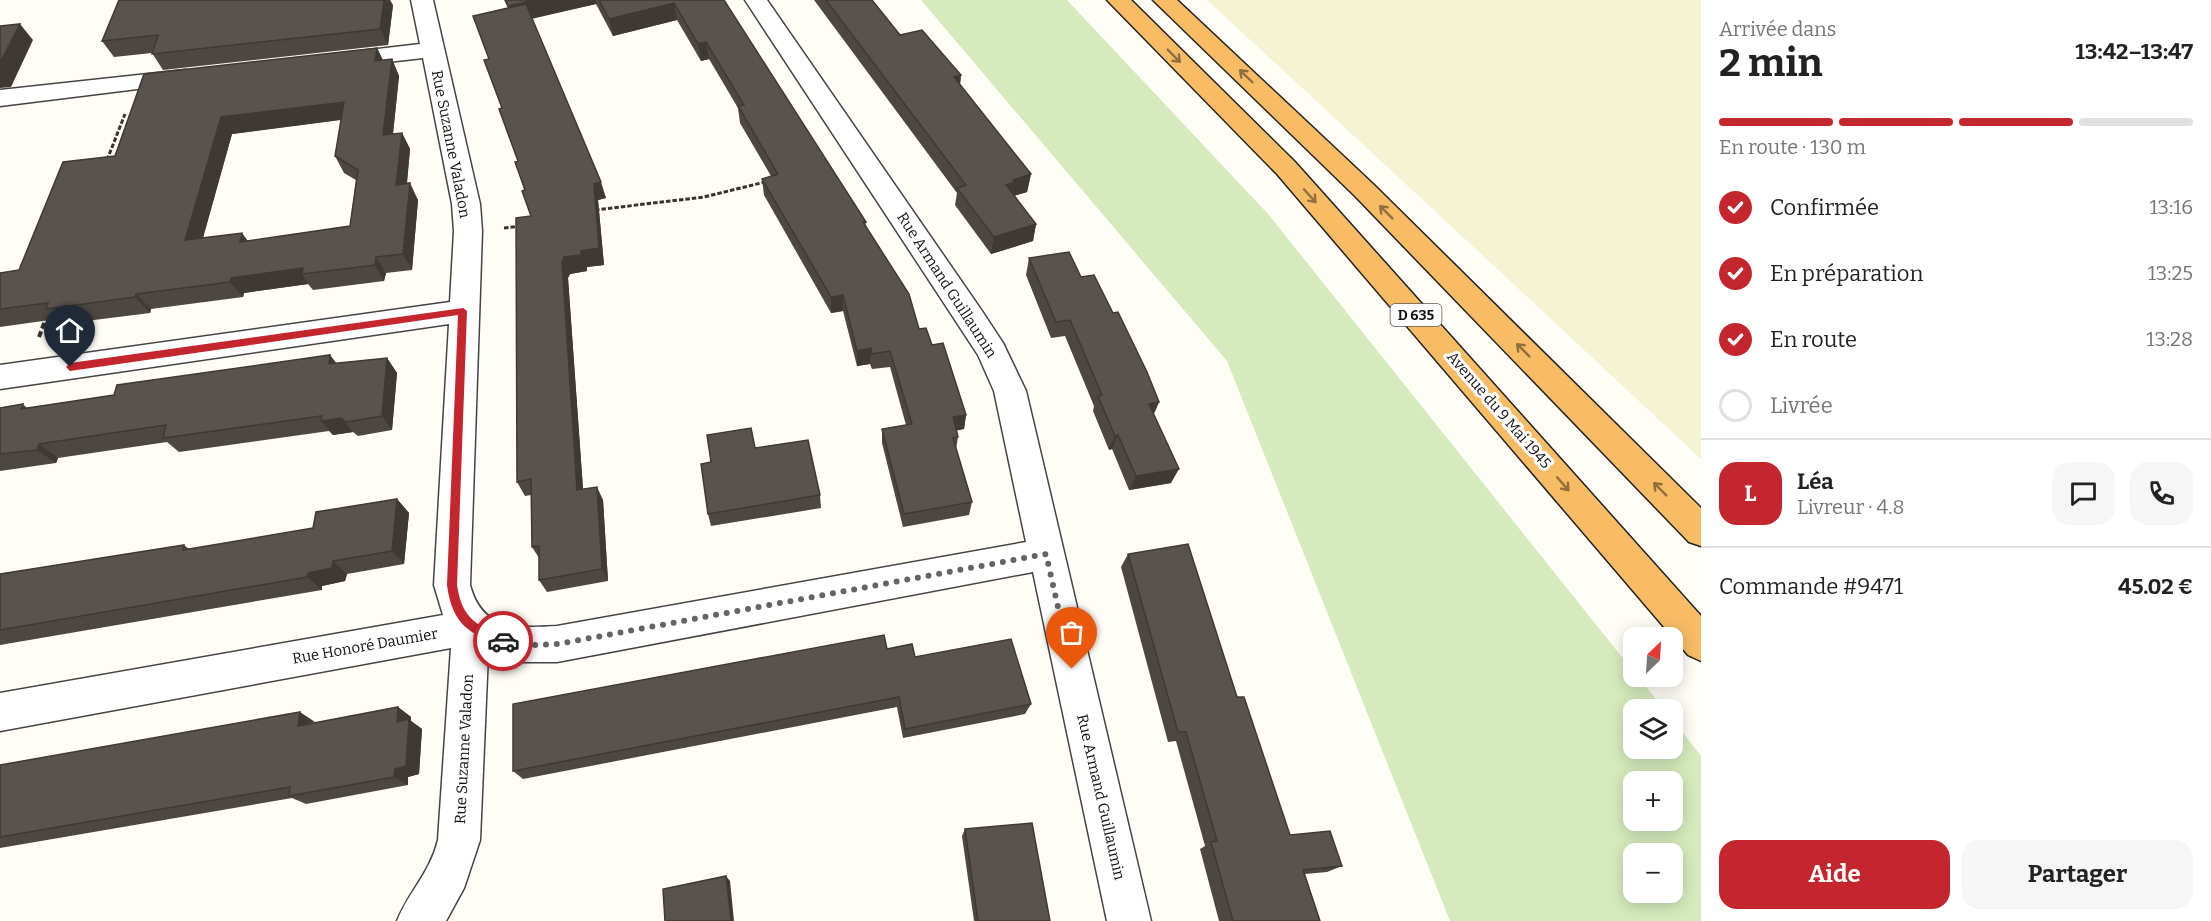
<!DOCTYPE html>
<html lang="fr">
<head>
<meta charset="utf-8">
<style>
  body { margin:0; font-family:Bitter,serif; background:#f6f6f6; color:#222; height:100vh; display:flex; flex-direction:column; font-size:22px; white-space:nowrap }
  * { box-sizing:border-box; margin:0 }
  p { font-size:20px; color:#767676 }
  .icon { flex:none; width:33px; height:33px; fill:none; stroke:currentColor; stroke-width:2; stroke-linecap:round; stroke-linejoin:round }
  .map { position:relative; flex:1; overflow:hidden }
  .side { display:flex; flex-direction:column; background:#fff; width:510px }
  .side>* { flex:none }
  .needle { width:39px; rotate:25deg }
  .tools { position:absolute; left:1623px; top:627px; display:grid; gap:12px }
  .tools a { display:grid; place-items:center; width:60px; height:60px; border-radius:12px; background:#fff; box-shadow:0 3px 15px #0003; font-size:30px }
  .pin { position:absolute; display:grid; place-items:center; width:51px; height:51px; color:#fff; margin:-62px -26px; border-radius:50% 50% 50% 0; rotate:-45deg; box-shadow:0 0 6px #0007 }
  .pin .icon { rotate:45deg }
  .courier { position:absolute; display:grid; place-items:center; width:60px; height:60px; margin:-30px; border:4px solid #c4262e; border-radius:50%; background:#fff; color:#222; box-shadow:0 2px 8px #0007 }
  .headline em { font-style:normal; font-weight:700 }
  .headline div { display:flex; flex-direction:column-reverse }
  .headline { display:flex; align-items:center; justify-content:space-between; height:102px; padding:0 18px }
  h1 { font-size:39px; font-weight:700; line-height:45px }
  .bar { display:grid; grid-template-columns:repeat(4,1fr); gap:9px 6px; align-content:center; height:72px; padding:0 18px }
  .bar i { height:8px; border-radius:4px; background:#e0e0e0 }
  .bar .on { background:#c4262e }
  .bar p { grid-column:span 4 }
  .line { display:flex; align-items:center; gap:15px; padding:0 18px; border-top:2px solid #e0e0e0 }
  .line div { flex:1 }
  .round { display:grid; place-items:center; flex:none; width:63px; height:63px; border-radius:18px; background:#f6f6f6 }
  ol { padding:0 18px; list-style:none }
  li { display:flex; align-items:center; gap:18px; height:66px }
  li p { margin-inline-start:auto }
  li .icon { padding:6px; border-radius:50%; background:#c4262e; color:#fff; stroke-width:4 }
  li:last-child { color:#767676 }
  li i { width:33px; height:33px; border:3px solid #e0e0e0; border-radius:50% }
  .cta { display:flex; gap:12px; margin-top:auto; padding:12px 18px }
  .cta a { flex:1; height:69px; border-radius:18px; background:#c4262e; color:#fff; font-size:24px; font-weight:700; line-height:69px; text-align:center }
  .cta a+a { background:#f6f6f6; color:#222 }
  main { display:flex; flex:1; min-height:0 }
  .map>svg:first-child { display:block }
</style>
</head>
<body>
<main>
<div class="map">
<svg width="1701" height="921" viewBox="0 0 1701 921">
  <rect width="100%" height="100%" fill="#fffdf5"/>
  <!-- farmland -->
  <path fill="#f6f3d4" d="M1207,0h494v459l-236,-220z"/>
  <!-- green -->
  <path fill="#d5ebbd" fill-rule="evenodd" d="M921,0h146l202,215 364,456 1,5 4,1 26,32 -30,1v38h38l1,-28 28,36v165h-251l-223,-560zM1634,782h38v38h-38zM1634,854h38v38h-38z"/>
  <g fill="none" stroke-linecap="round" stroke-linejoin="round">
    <!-- minor casing -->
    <g stroke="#444" stroke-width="3">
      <path id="minor" d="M411,0h22l47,204 2,27 -12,354c12,46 47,43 87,41l469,-84 -32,-151 -16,-36 -233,-355h22l215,311 21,32 23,48 125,530h-44l-74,-349 -476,90h-36l-33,-8 -8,186 -16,48 -18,33h-49c12,-30 33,-48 41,-81l13,-192 -451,83v-38l443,-78 -9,-30 15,-261 -449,65v-24l450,-63 4,-71 -2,-27 -29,-146 -88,10 -8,-2 -4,-5 4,-5 8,-2 85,-10z
        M185,70l9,2 3,5 -3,5 -194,24v-16z"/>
    </g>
    <!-- trunk casing -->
    <g stroke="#222" stroke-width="3">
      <path id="trunk" d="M1107,0h24l164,162 406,454v45l-13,-6 -411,-481z
        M1153,0h24l196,184 328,324v38l-12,-4 -334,-346z"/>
    </g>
    <!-- path-far1 -->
    <path stroke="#333" stroke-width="3" stroke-dasharray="4.5 2" stroke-linecap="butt" d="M107,160l18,-46
      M595,210l109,-13 61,-15
      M504,228l17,-2"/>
    <!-- path -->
    <path stroke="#333" stroke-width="4" stroke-dasharray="6 3" stroke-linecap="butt" d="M39,337l7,-19"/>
    <!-- minor -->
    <use href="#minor" fill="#fff" fill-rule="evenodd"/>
    <!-- trunk -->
    <use href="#trunk" fill="#f7bc64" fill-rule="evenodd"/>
  </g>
  <!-- wall -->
  <path fill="#4d4742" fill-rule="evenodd" d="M504,0h220l142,222 -1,5 54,102 13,16 34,70 -2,14 -8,1 2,7 -2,12 16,53 -3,13 -66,12 -21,-84v-14l24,-4 -16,-58 -18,2 -2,-5 -13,2 -14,-55 -12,2 -67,-118 -2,-16 9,-3 -31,-53 -2,-15 -29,-49 -8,2 -24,-41 -64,16 -17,-32 -64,14 74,180 -8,2 6,65 -17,2v4l-17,3 -2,4 15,211 20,11 5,81 -61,11 -8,-12v-22l-7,-11 -1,-52 -6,1 -8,-14 14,-266 -13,-55 -16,-53 -13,-49 19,-51z
    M814,0h58l28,35 61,40 -1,10 71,89 -4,18 -13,4 22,28 -3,17 -42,13 -36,-49 2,-12z
    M393,5l-5,40 -225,25 -11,-17 -38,4 -12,-16z
    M377,48l6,12 9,-1 7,17 -6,58 9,-1 8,16 -3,35 11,16 -6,70 -26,3 -2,8 -71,9 -5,-6 -64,9 -1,4 -92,12 -1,4 -88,11 -5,-5 -57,8v-54l19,-3 96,-114zM341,120l-6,36 9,17 12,7 -6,46 -102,15 -45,-4 29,-103z
    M1029,258l52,19 32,36 46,89 -5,12 17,69 -42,7 -17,-41 -3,1 -16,-39 1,-5 -29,-70 -14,2 -25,-63z
    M330,355l6,8 51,-5 10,15 -5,57 -34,6 -5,-4 -20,3 -4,-4 -150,21 -12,-10 -109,16 -2,5 -56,8v-63l23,-4 4,4 87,-13z
    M755,448l65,47 1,13 -110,18 -3,-12 3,-52z
    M397,499l12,14 -5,51 -57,10 -2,7 -23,5v4l-322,55v-71l184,-29 5,4 124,-21z
    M1128,554l109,143 53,138 52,31 -15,6 -22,2 15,47h-101l-19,-72 5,-3 -29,-105 -8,1 -47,-175z
    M887,649l28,8 116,47 -6,10 -122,24 -6,-31 -374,72 -10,-8z
    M398,707l13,10v4l11,8 -3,45 -11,3v8l-102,19 -14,-6 -292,50v-83l315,-42z
    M965,829l85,92h-76l-12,-85z"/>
  <!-- shaded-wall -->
  <path fill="#3f3936" d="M384,0h6l3,5 -5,40 -8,-16z
    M535,0h61v4l-82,19 -6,-17z
    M674,3l3,17 -64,16 -4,-17z
    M20,24l13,16 -22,47 -11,1v-25z
    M706,42l3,17 -8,2 -3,-17z
    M377,48l8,17 -10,-4z
    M392,59l7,17 -8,76 -8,-17z
    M961,75l-2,18 -5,-16z
    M344,102l9,16 -121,16 -34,122 -13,-16 36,-123z
    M402,133l8,16 -5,52 -9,-16z
    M1031,174l-4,18 -15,4 -6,-11 7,-5z
    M601,182l5,16 -8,2 6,65 -17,2v4l-17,3 -2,4 16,225 -7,-13 -15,-228 2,-5 17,-6 13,-67z
    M410,183l8,17 -6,70 -9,-16z
    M1036,224l-3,17 -42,13 3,-17z
    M242,233l12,16 -14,-7z
    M376,257l10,16 -2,8 -9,-16z
    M303,268l-1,6 6,10 -64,9 -1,4 -13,-15 1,-4z
    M136,294l15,15 -1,4 -15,-16z
    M843,295v16l-12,2v-16z
    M871,348l-1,16 -13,2v-15z
    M330,355l11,15 -12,-6z
    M387,358l10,15 -5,57 -10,-14z
    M1159,402l-7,15 -3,-13z
    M966,415l-2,14 -14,3 3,-15z
    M341,418l12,14 -20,3 -12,-14z
    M1118,435l-6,14 -3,1 6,-14z
    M39,444l19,14 -2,5 -19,-13z
    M1179,469l-8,14 -42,7 7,-14z
    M597,487l6,13 5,81 -6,-12z
    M397,499l12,14 -5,51 -12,-13z
    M333,561l14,13 -2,7 -23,5v4l-15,-13 1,-4z
    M398,707l13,10v4l11,8 -3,45 -11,3v8l-14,-8z
    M300,712l15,10 -17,4z
    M726,876l4,5 4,40h-3z"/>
  <!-- building -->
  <path fill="#5a524d" stroke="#3f3936" stroke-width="1.5" fill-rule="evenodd" d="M119,0h265l-4,29 -228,25 6,-19 -56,6z
    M506,0h29l-27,6z
    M599,0h125l142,222h-3l46,72 10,35 7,-1 6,17 11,-2 23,72 -13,2 5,20 -5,1 19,64 -68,12 -22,-85 30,-5 -22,-73 -18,3 -1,-6 -14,3 -14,-56 -12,2 -69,-118 16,-5 -40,-68 6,-1 -38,-63 -8,2 -24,-41 -65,16z
    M826,0h46l28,35 22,-5 39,45 -7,2 77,97 -18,6 2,2 -9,3 30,39 -42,13 -37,-49 9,-3z
    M526,4l75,178 -7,2 5,64 -18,3v4l-17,2 -2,5 15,228 20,-3 5,82 -63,11v-34l-7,1 -1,-68 -14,3 -1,-264 15,-2 -9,-25 3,-1 -10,-28 3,-1 -19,-52 3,-1 -18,-48 5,-1 -16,-43z
    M20,24l-20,39v-37z
    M377,48l-2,13 17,-2 -9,76 19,-2 -6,52 14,-2 -7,71 -27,3 -1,8 -73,9 1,-6 -72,10 -1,4 -94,12 -1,3 -89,12 2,-6 -48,6v-36l19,-3 44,-108 52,-6 29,-82zM344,102l-9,54 23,14 -8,56 -110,16 2,-9 -57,7 36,-123z
    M1069,252l12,25 13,-2 19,38 5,-1 29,60 12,30 -10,2 30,65 -43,7 -18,-41 -3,1 -17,-40 4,-1 -32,-75 -14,2 -27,-64z
    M330,355l-1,9 58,-6 -5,58 -36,6 -5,-4 -20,3 1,-5 -159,22 3,-13 -127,19 -2,6 -37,4v-46l23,-4 -2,5 93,-14 3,-10z
    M751,428l4,20 53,-8 12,55 -112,19 -7,-50 10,-2 -4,-27z
    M397,499l-5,52 -59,10 -1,7 -24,5 -1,4 -307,53v-56l184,-29 -1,5 130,-22 3,-16z
    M1188,544l49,153h7l46,138 40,-4 12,35 -39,4 17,51h-87l-22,-79 6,-1 -31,-109h-8l-50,-178z
    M884,635l3,14 25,-5 3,13 96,-18 20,65 -126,25 -6,-32 -386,74v-67z
    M398,707l-1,15 12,-3 -3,47 -11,3 -1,8 -105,19 1,-9 -290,50v-72l300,-53 -2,14z
    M1032,823l18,98h-72l-13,-92z
    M726,876l5,45h-66l-2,-32z"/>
  <!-- one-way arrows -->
  <defs><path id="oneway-shaft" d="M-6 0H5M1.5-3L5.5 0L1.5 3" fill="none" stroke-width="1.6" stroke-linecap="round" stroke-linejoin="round" transform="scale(1.5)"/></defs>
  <g stroke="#906f3f">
    <use href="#oneway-shaft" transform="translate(1174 56) rotate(45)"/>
    <use href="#oneway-shaft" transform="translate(1246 76) rotate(-136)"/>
    <use href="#oneway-shaft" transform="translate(1310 196) rotate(48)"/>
    <use href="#oneway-shaft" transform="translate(1386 212) rotate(-135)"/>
    <use href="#oneway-shaft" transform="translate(1523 350) rotate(-135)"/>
    <use href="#oneway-shaft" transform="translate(1563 484) rotate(49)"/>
    <use href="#oneway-shaft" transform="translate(1660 489) rotate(-135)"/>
  </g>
  <!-- route -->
  <path fill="#c4262e" d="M463,308l4,3 -10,274c5,34 20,41 50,53l1,3 -5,5c-34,-12 -51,-22 -56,-61l11,-270 -388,56 -4,-4 4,-4z"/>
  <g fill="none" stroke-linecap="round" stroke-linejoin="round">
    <!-- done -->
    <path stroke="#646461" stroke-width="6" stroke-dasharray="0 10.8" d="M503,641l32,4 23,-1 488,-90 26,115"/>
  </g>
  <g text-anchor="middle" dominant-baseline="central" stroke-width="6" stroke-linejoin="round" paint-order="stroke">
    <!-- shield labels -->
    <rect fill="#fff" stroke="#585858" stroke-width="1.5" x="1390.5" y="304" width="51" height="22" rx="4.5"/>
    <g font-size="14" font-weight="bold" fill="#111">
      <text x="1416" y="315">D 635</text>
    </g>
    <!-- street labels -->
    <g font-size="15" fill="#111" stroke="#fff">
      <text transform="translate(451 144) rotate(79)">Rue Suzanne Valadon</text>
      <text transform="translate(947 285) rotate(57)">Rue Armand Guillaumin</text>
      <text transform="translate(1499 410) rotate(49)">Avenue du 9 Mai 1945</text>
      <text transform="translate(365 646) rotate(-10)">Rue Honoré Daumier</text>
      <text transform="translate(464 749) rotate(-87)">Rue Suzanne Valadon</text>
      <text transform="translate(1101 797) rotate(77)">Rue Armand Guillaumin</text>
    </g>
  </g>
</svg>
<div class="tools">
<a><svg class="needle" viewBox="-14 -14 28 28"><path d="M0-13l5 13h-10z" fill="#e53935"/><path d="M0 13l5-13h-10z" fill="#767676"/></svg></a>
<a><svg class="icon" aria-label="layers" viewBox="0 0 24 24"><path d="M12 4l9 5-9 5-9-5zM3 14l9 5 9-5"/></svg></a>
<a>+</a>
<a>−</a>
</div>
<div class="pin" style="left:1072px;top:669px;background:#ea580c"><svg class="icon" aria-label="bag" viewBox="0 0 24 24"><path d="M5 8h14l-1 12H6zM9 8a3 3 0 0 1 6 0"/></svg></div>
<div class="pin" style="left:70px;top:367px;background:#1f2937"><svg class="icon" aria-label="home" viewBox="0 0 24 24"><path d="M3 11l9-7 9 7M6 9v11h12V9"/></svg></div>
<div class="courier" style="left:503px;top:641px"><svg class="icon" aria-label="car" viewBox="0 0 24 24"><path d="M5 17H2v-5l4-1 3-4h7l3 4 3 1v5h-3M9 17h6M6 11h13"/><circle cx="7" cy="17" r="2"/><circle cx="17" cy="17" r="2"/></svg></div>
</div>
<section class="side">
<div class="headline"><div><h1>2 min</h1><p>Arrivée dans</p></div><em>13:42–13:47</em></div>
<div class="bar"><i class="on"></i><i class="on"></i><i class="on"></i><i></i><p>En route · 130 m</p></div>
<ol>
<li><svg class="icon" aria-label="check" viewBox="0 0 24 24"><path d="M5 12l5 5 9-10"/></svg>Confirmée<p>13:16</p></li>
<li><svg class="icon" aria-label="check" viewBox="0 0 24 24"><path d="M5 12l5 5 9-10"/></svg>En préparation<p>13:25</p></li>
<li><svg class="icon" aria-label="check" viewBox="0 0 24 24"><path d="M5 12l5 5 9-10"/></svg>En route<p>13:28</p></li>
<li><i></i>Livrée</li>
</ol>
<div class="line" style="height:108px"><b class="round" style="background:#c4262e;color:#fff">L</b><div><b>Léa</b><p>Livreur · 4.8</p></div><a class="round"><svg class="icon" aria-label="chat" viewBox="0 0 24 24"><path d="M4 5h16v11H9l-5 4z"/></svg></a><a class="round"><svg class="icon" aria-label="phone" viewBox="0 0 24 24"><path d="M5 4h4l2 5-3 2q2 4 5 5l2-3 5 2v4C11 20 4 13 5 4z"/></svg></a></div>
<div class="line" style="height:78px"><div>Commande #9471</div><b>45.02 €</b></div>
<div class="cta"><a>Aide</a><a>Partager</a></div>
</section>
</main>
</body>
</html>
